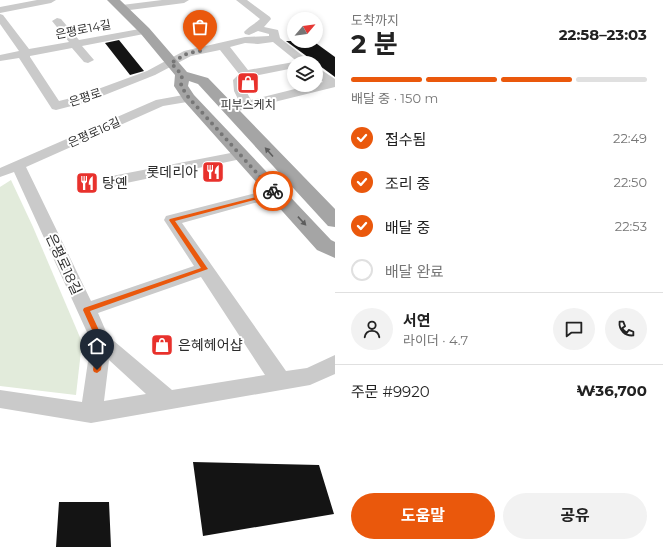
<!DOCTYPE html>
<html lang="ko">
<head>
<meta charset="utf-8">
<style>
  body { margin:0; font-family:Montserrat,"Noto Sans KR",sans-serif; background:#f2f2f2; color:#222; height:100vh; display:flex; flex-direction:column; font-size:15px; white-space:nowrap }
  * { box-sizing:border-box; margin:0 }
  p { font-size:13px; color:#767676 }
  .icon { flex:none; width:22px; height:22px; fill:none; stroke:currentColor; stroke-width:2; stroke-linecap:round; stroke-linejoin:round }
  .map { position:relative; flex:1; overflow:hidden }
  .panel { display:flex; flex-direction:column; background:#fff; width:328px }
  .panel>* { flex:none }
  .needle { width:26px; rotate:61deg }
  .fabs { position:absolute; left:287px; top:12px; display:grid; gap:8px }
  .fabs a { display:grid; place-items:center; width:36px; height:36px; border-radius:50%; background:#fff; box-shadow:0 2px 6px #0003; font-size:20px }
  .pin { position:absolute; display:grid; place-items:center; width:34px; height:34px; color:#fff; margin:-41px -17px; border-radius:50% 50% 50% 0; rotate:-45deg; box-shadow:0 0 4px #0007 }
  .pin .icon { rotate:45deg }
  .courier { position:absolute; display:grid; place-items:center; width:40px; height:40px; margin:-20px; border:3px solid #ea580c; border-radius:50%; background:#fff; color:#222; box-shadow:0 1px 5px #0007 }
  .headline em { font-style:normal; font-weight:700 }
  .headline div { display:flex; flex-direction:column-reverse }
  .headline { display:flex; align-items:center; justify-content:space-between; height:68px; padding:0 16px }
  h1 { font-size:26px; font-weight:700; line-height:30px }
  .bar { display:grid; grid-template-columns:repeat(4,1fr); gap:6px 4px; align-content:center; height:48px; padding:0 16px }
  .bar i { height:5px; border-radius:3px; background:#e0e0e0 }
  .bar .active { background:#ea580c }
  .bar p { grid-column:span 4 }
  .line { display:flex; align-items:center; gap:10px; padding:0 16px; border-top:1px solid #e0e0e0 }
  .line div { flex:1 }
  .round { display:grid; place-items:center; flex:none; width:42px; height:42px; border-radius:21px; background:#f2f2f2 }
  ol { padding:0 16px; list-style:none }
  li { display:flex; align-items:center; gap:12px; height:44px }
  li p { margin-inline-start:auto }
  li .icon { padding:4px; border-radius:50%; background:#ea580c; color:#fff; stroke-width:4 }
  li:last-child { color:#767676 }
  li i { width:22px; height:22px; border:2px solid #e0e0e0; border-radius:50% }
  .action { display:flex; gap:8px; margin-top:auto; padding:8px 16px }
  .action a { flex:1; height:46px; border-radius:24px; background:#ea580c; color:#fff; font-size:16px; font-weight:700; line-height:46px; text-align:center }
  .action a+a { background:#f2f2f2; color:#222 }
  main { display:flex; flex:1; min-height:0 }
  .map>svg:first-child { display:block }
</style>
</head>
<body>
<main>
<div class="map">
<svg width="335" height="547" viewBox="0 0 335 547">
  <rect width="100%" height="100%" fill="#fff"/>
  <!-- green -->
  <path fill="#e2ebdb" d="M11,180l22,47 49,115 -6,53 -76,-9v-199z"/>
  <!-- building -->
  <path fill="#141414" d="M119,40l25,31 -14,4 -25,-32z
    M286,41h27l22,16v20z
    M193,462l126,3 15,49 -131,22z
    M59,502h50l2,45h-55z"/>
  <g fill="none" stroke-linecap="round" stroke-linejoin="round">
    <!-- minor -->
    <path fill="#cacaca" fill-rule="evenodd" d="M37,0h19l-5,3 -51,10v-6z
      M162,0h27l-5,3 -62,8 -5,-3 5,-3z
      M236,0h11l23,17 1,2 -7,8 14,3 2,8 32,25h-13l-26,-21 -15,2 -13,-1 -15,4 18,23 46,-8 4,1h-4v5l-45,9 -4,4 1,10 5,9 72,-18 -7,-5v-9l4,1 15,10v8l-105,26 -5,-1 -1,-3 1,-3 15,-3 -6,-12 -1,-11 6,-6 -19,-24 -29,6 -36,19 -68,27 -31,8 -4,-1 -33,-51 -19,3v-6l19,-4 -19,-27v-10l3,1 26,34 40,-7 -17,-21 5,-3 4,1 18,21 66,-12 4,1 1,2 -1,2 -67,13 12,14 -6,3 -4,-1 -12,-14 -42,8v1l29,44 20,-5 68,-25 37,-20 61,-14 24,-1v-2l-11,-3 -9,4 -4,-1 -1,-2c4,-5 11,-8 16,-13z
      M189,94l4,1 2,3 -2,3 -30,5 -137,61 65,134 103,-35 -30,-46 2,-4 109,-28 5,2 3,3 -3,3 -98,27 104,148 21,-3 28,-13v19l-25,11 -219,38 -91,-15v-18l82,12 9,-61 -77,-169 -14,5v-9l156,-68zM201,277l64,98 -93,15 -64,-54 -10,-23zM109,360l37,34 -42,7z
      M241,151l5,1 2,3 -2,3 -134,28 -5,-2 -3,-3 3,-3 5,-2z"/>
    <!-- major -->
    <path fill="#a5a5a5" fill-rule="evenodd" d="M107,0h13l29,28 38,44 21,6 127,131v18l-7,-1 -130,-142 -9,-3 -1,5 6,9 137,145 4,2v16l-18,-8 -133,-149 -10,-15 1,-11 -34,-41z"/>
  </g>
  <!-- one-way arrows -->
  <defs><path id="oneway-solid" d="M-6-.8H1V-3.2L6.5 0L1 3.2V.8H-6Z"/></defs>
  <g fill="#5d5d5d">
    <use href="#oneway-solid" transform="translate(269 152) rotate(-132)"/>
    <use href="#oneway-solid" transform="translate(302 221) rotate(47)"/>
  </g>
  <!-- route -->
  <path fill="#ea580c" d="M273,189l4,3v2l-102,27 33,48 -118,42 14,30 -3,29 -4,3 -3,-1 -1,-2 4,-29 -14,-31 1,-2 117,-40 -32,-48 1,-1 102,-26 -2,-2z"/>
  <g fill="none" stroke-linecap="round" stroke-linejoin="round">
    <!-- done -->
    <path stroke="#767676" stroke-width="4" stroke-dasharray="0 7.2" d="M200,51l-12,2 -17,10 11,12 -1,11 8,12 84,93"/>
  </g>
  <!-- icons -->
  <defs>
    <g id="shop-square" transform="scale(1.15)"><rect x="-9" y="-9" width="18" height="18" rx="4" fill="#e8312c" stroke="#fff"/><path d="M-5-2.5h2.3a2.7 3.5 0 0 1 5.4 0H5L5.5 6h-11ZM-1.5-2.5h3a1.5 2.3 0 0 0-3 0Z" fill="#fff"/></g>
    <g id="restaurant-square" transform="scale(1.15)"><rect x="-9" y="-9" width="18" height="18" rx="4" fill="#e8312c" stroke="#fff"/><path d="M-5-6h1v4h1v-4h1v4h1v-4h1v5L-1.5 .5V6h-2V.5L-5-1ZM5-6V6H3V1.5H1.5Q1.5-4 5-6Z" fill="#fff"/></g>
  </defs>
  <g fill-rule="evenodd">
    <use href="#shop-square" x="248" y="83"/>
    <use href="#restaurant-square" x="213" y="172"/>
    <use href="#restaurant-square" x="87" y="183"/>
    <use href="#shop-square" x="162" y="345"/>
  </g>
  <g text-anchor="middle" dominant-baseline="central" stroke-width="4" stroke-linejoin="round" paint-order="stroke">
    <!-- far-street labels -->
    <g font-size="12" fill="#2d2d2d" stroke="#fff">
      <text transform="translate(83 29) rotate(-11)">은평로14길</text>
      <text transform="translate(85 97) rotate(-18)">은평로</text>
      <text transform="translate(94 132) rotate(-24)">은평로16길</text>
    </g>
    <!-- far-poi labels -->
    <g font-size="12" fill="#2d2d2d" stroke="#fff">
      <text x="248" y="104">피부스케치</text>
    </g>
    <!-- poi labels -->
    <g font-size="14" fill="#2d2d2d" stroke="#fff" text-anchor="start">
      <text x="198" y="172" text-anchor="end">롯데리아</text>
      <text x="102" y="183">탕옌</text>
      <text x="178" y="345">은혜헤어샵</text>
    </g>
    <!-- street labels -->
    <g font-size="14" fill="#2d2d2d" stroke="#fff">
      <text transform="translate(64 264) rotate(65)">은평로18길</text>
    </g>
  </g>
</svg>
<div class="fabs">
<a><svg class="needle" viewBox="-14 -14 28 28"><path d="M0-13l5 13h-10z" fill="#e53935"/><path d="M0 13l5-13h-10z" fill="#767676"/></svg></a>
<a><svg class="icon" aria-label="layers" viewBox="0 0 24 24"><path d="M12 4l9 5-9 5-9-5zM3 14l9 5 9-5"/></svg></a>
</div>
<div class="pin" style="left:200px;top:51px;background:#ea580c"><svg class="icon" aria-label="bag" viewBox="0 0 24 24"><path d="M5 8h14l-1 12H6zM9 8a3 3 0 0 1 6 0"/></svg></div>
<div class="pin" style="left:97px;top:370px;background:#1f2937"><svg class="icon" aria-label="home" viewBox="0 0 24 24"><path d="M3 11l9-7 9 7M6 9v11h12V9"/></svg></div>
<div class="courier" style="left:273px;top:191px"><svg class="icon" aria-label="bike" viewBox="0 0 24 24"><circle cx="6" cy="16" r="4"/><circle cx="18" cy="16" r="4"/><path d="M6 16l4-8h5l3 8M10 8l3 8H6M13 5h3"/></svg></div>
</div>
<section class="panel">
<div class="headline"><div><h1>2 분</h1><p>도착까지</p></div><em>22:58–23:03</em></div>
<div class="bar"><i class="active"></i><i class="active"></i><i class="active"></i><i></i><p>배달 중 · 150 m</p></div>
<ol>
<li><svg class="icon" aria-label="check" viewBox="0 0 24 24"><path d="M5 12l5 5 9-10"/></svg>접수됨<p>22:49</p></li>
<li><svg class="icon" aria-label="check" viewBox="0 0 24 24"><path d="M5 12l5 5 9-10"/></svg>조리 중<p>22:50</p></li>
<li><svg class="icon" aria-label="check" viewBox="0 0 24 24"><path d="M5 12l5 5 9-10"/></svg>배달 중<p>22:53</p></li>
<li><i></i>배달 완료</li>
</ol>
<div class="line" style="height:72px"><a class="round"><svg class="icon" aria-label="person" viewBox="0 0 24 24"><circle cx="12" cy="8" r="4"/><path d="M4 21q1-7 8-7t8 7"/></svg></a><div><b>서연</b><p>라이더 · 4.7</p></div><a class="round"><svg class="icon" aria-label="chat" viewBox="0 0 24 24"><path d="M4 5h16v11H9l-5 4z"/></svg></a><a class="round"><svg class="icon" aria-label="phone" viewBox="0 0 24 24"><path d="M5 4h4l2 5-3 2q2 4 5 5l2-3 5 2v4C11 20 4 13 5 4z"/></svg></a></div>
<div class="line" style="height:52px"><div>주문 #9920</div><b>₩36,700</b></div>
<div class="action"><a>도움말</a><a>공유</a></div>
</section>
</main>
</body>
</html>
